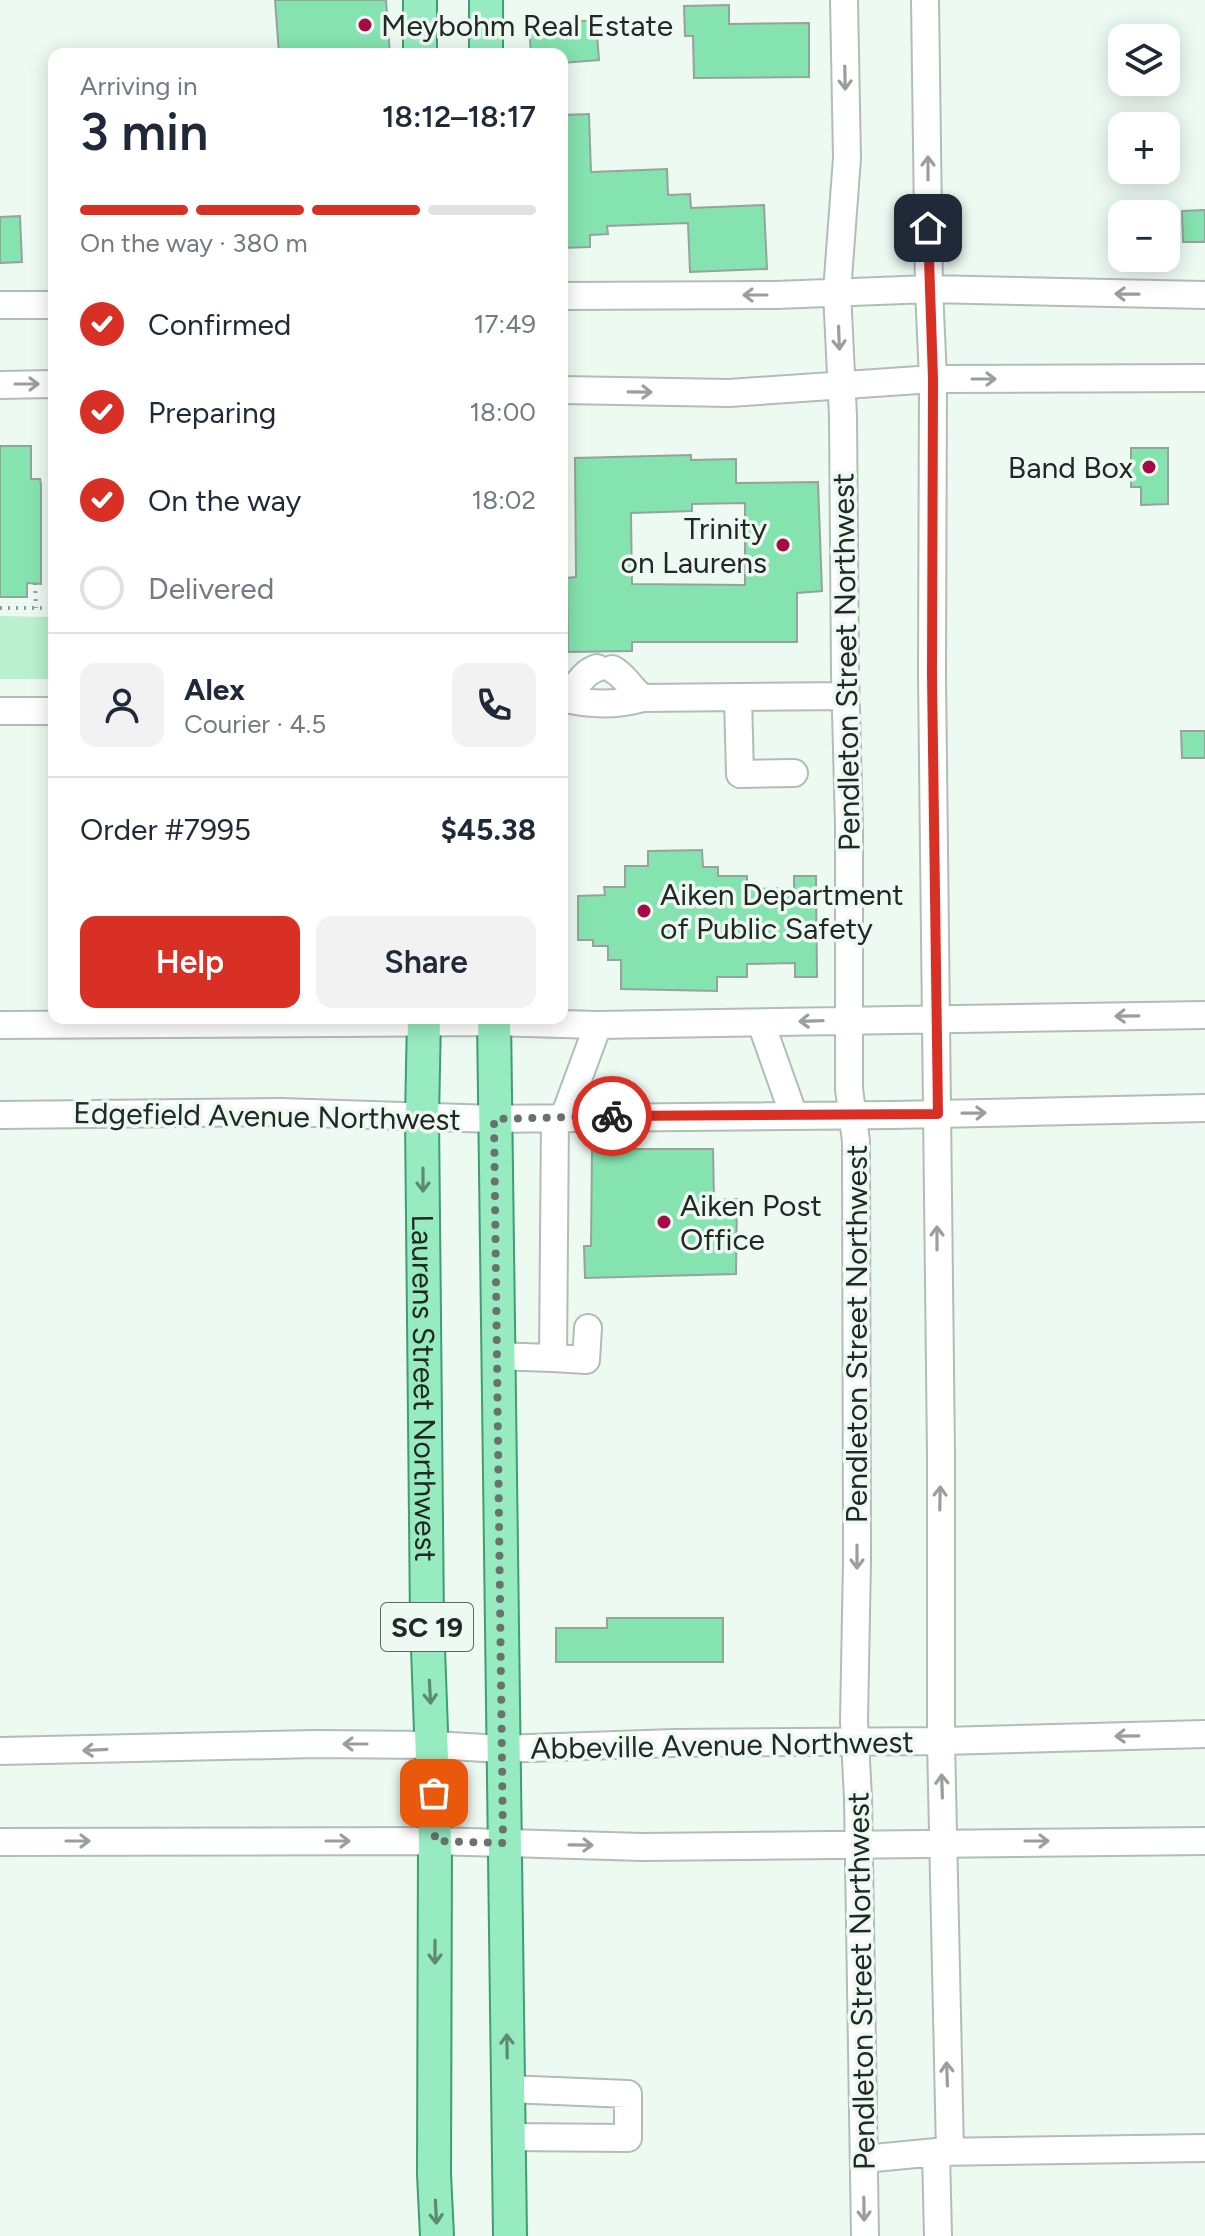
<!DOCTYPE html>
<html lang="en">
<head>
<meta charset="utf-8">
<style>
  body { margin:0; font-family:Figtree,sans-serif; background:#f2f2f3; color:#1f2937; height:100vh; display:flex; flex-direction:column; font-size:30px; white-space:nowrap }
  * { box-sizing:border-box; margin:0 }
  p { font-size:26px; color:#747a83 }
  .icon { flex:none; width:44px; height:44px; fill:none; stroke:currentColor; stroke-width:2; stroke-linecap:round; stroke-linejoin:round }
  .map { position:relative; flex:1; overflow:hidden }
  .details { position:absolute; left:48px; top:48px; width:520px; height:976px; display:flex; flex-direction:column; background:#fff; border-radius:16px; box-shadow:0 4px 20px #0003 }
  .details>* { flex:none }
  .tools { position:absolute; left:1108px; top:24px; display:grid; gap:16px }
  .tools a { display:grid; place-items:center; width:72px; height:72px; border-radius:16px; background:#fff; box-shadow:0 4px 20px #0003; font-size:40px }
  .pin { position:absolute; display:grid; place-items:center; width:68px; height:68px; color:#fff; margin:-34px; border-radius:16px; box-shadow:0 4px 12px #0006 }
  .courier { position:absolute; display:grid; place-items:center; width:80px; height:80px; margin:-40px; border:6px solid #d93025; border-radius:50%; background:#fff; color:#222; box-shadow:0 2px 10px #0007 }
  .overview em { font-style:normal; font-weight:600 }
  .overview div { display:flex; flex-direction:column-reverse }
  .overview { display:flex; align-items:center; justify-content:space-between; height:136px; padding:0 32px }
  h1 { font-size:52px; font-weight:600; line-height:60px }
  .bar { display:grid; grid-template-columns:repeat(4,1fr); gap:12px 8px; align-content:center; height:96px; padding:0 32px }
  .bar i { height:10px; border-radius:6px; background:#e0e1e3 }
  .bar .selected { background:#d93025 }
  .bar p { grid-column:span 4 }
  .line { display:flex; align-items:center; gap:20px; padding:0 32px; border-top:2px solid #e0e1e3 }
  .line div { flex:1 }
  .round { display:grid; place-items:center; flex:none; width:84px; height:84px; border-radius:16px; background:#f2f2f3 }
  ol { padding:0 32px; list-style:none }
  li { display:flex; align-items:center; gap:24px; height:88px }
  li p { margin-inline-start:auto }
  li .icon { padding:8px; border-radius:50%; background:#d93025; color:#fff; stroke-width:4 }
  li:last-child { color:#747a83 }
  li i { width:44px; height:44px; border:4px solid #e0e1e3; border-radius:50% }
  .primary-button { display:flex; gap:16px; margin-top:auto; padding:16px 32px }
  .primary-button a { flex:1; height:92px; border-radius:16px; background:#d93025; color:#fff; font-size:32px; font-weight:600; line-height:92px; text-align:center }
  .primary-button a+a { background:#f2f2f3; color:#1f2937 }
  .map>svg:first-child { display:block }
</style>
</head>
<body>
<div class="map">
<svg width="1205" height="2236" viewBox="0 0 1205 2236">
  <rect width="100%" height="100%" fill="#edfaf2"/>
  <!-- green -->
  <path fill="#baf0d0" d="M0,616l54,1v62h-54z"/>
  <!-- building -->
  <path fill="#85e3af" stroke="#97a29b" stroke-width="2" fill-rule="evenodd" d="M275,0h111l4,54h-111z
    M729,5v19l80,-1v54l-115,1 -1,-42h-8l-1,-30z
    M596,20l3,40 -37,3v-9h-31l-2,-29z
    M589,114l2,58 76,-3 1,26 22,-1 1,14 73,-3 3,64 -77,3 -2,-49 -81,3 1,8 -18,1v12l-28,1v-133z
    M1205,210v32h-22l-1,-31z
    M20,216l2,46 -22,1v-46z
    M0,446h31v33h9l1,5v100l-14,-1v14h-27z
    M1131,448h37v56l-27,1v-18h-10z
    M691,455v5l45,-1v24l82,-1 4,109 -25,2v49h-165v9l-64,1 -1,-74 9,-1 -1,-119zM745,503v82l-113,-1 -1,-71 61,-2v-7z
    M1181,731h24v27h-23z
    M702,850l1,17h15v9h29v13l47,-1v-12h22l1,101h-22v-14l-48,1v13h-30v14l-96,-2v-29h-13v-14h-15v-6h-15v-44l27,-1 -1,-8h21v-21h23v-15z
    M592,1149h121l1,50h23l-1,75 -151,4 -1,-32h7z
    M607,1618h116v44h-167v-34h51z"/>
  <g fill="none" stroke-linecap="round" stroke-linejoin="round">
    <!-- minor casing -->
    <g stroke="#b1bdb5" stroke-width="30">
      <path id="minor" d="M844,0l3,158 -10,134 6,124 2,257 4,153v263l7,52 1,420 -3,160 4,77 7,438
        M925,0l4,289 4,90 -1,296 9,781v285l9,411
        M562,296l214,-1 153,-6 276,6
        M0,305h54
        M0,385l54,-1
        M562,390l167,3 204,-14 272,-1
        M612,669c14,7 18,20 31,29
        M738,697l2,77 54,-1
        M562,698c27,7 53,8 81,0l202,-2
        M564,698c13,-9 17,-25 33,-30
        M0,711h54
        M761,1023l33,93
        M0,1025l494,-3 104,3 607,-10
        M0,1115l280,-3 214,7 398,-4 313,-7
        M564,1117l34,-92
        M555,1118l-2,240 33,2 2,-32
        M497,1356l56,2
        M0,1751l316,-7 117,1 69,4 172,-6 267,-2 264,-7
        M0,1842l435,-1 207,6 563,-6
        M507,2089l121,5v44l-120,-1
        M936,2152l2,84
        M864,2159l72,-7 269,-4"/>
    </g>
    <!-- major casing -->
    <g stroke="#409e70" stroke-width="36">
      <g id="major">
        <path d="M420,0v54"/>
        <path d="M486,0v54"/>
        <path id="s1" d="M424,1018l-2,100 5,503 8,220 -1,333 3,62"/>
        <path d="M494,1018l16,1218"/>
      </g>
    </g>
    <!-- path -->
    <path stroke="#949e98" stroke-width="4" stroke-dasharray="2 6" stroke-linecap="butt" d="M35,583l1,25
      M0,608h54"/>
    <!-- minor -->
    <use href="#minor" stroke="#fff" stroke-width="26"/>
    <!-- major -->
    <use href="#major" stroke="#96ebc1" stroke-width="32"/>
  </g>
  <!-- one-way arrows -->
  <defs><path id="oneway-shaft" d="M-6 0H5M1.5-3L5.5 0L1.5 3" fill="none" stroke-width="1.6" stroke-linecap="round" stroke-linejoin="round" transform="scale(2)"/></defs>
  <g stroke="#9c9e9d">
    <use href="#oneway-shaft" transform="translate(845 78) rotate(89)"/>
    <use href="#oneway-shaft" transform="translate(928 168) rotate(-90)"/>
    <use href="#oneway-shaft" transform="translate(1127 294) rotate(-179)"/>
    <use href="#oneway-shaft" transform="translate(755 295) rotate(-180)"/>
    <use href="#oneway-shaft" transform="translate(839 338) rotate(88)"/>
    <use href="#oneway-shaft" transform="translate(984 379)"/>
    <use href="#oneway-shaft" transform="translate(27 384)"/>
    <use href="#oneway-shaft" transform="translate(640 392) rotate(1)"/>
    <use href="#oneway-shaft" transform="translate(1127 1016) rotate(179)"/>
    <use href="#oneway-shaft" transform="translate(811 1021) rotate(178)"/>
    <use href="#oneway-shaft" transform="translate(974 1113) rotate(-1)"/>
    <use href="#oneway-shaft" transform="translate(937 1238) rotate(-90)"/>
    <use href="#oneway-shaft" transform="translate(940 1498) rotate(-89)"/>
    <use href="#oneway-shaft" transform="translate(857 1557) rotate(90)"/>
    <use href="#oneway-shaft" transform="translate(1127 1736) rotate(179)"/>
    <use href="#oneway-shaft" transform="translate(355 1744) rotate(-180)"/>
    <use href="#oneway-shaft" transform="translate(95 1750) rotate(177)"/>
    <use href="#oneway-shaft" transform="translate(942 1786) rotate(-92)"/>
    <use href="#oneway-shaft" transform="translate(78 1841)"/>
    <use href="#oneway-shaft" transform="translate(338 1841)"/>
    <use href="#oneway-shaft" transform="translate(1037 1841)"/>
    <use href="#oneway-shaft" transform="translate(581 1845) rotate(1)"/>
    <use href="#oneway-shaft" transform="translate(947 2074) rotate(-92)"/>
    <use href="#oneway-shaft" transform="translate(864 2209) rotate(89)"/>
  </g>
  <g stroke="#5c8a73">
    <use href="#oneway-shaft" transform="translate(423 1180) rotate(90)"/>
    <use href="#oneway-shaft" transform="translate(430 1692) rotate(87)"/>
    <use href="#oneway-shaft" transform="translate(435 1952) rotate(90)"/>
    <use href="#oneway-shaft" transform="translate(507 2046) rotate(-91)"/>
    <use href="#oneway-shaft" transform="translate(436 2212) rotate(87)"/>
  </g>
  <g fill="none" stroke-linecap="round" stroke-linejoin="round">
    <!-- done -->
    <path stroke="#6a726d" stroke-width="8" stroke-dasharray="0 14.4" d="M434,1793l1,48 68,2 -9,-724 118,-3"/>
    <!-- route -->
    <path stroke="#d93025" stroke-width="10" d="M612,1116l326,-2 -6,-439 1,-296 -5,-151"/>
  </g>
  <!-- markers -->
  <g fill="#a40b45" stroke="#edfaf2" stroke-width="3">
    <circle cx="365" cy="25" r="8"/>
    <circle cx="1149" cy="467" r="8"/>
    <circle cx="783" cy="545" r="8"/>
    <circle cx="644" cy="911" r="8"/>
    <circle cx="664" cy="1222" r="8"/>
  </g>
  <g text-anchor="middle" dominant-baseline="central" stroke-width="7" stroke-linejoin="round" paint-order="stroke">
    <!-- shield labels -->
    <rect fill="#edfaf2" stroke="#606762" stroke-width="2" x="381" y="1603" width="92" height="48" rx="6"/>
    <g font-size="28" font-weight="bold" fill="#232825">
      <text x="427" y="1627">SC 19</text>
    </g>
    <!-- poi labels -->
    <g font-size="30" fill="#232825" stroke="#edfaf2" text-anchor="start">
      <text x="381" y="25">Meybohm Real Estate</text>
      <text x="1133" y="467" text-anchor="end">Band Box</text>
      <text x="767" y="528" text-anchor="end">Trinity<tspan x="767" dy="34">on Laurens</tspan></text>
      <text x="660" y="894">Aiken Department<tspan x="660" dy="34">of Public Safety</tspan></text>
      <text x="680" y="1205">Aiken Post<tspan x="680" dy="34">Office</tspan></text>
    </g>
    <!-- street labels -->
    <g font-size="30" fill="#232825" stroke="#edfaf2">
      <text transform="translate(846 662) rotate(-91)">Pendleton Street Northwest</text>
      <text transform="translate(267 1116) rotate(1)">Edgefield Avenue Northwest</text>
      <text transform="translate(856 1334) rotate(-90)">Pendleton Street Northwest</text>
      <text stroke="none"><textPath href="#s1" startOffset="370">Laurens Street Northwest</textPath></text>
      <text transform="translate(722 1745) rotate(-1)">Abbeville Avenue Northwest</text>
      <text transform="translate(861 1981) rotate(-91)">Pendleton Street Northwest</text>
    </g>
  </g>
</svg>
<div class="tools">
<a><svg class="icon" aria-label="layers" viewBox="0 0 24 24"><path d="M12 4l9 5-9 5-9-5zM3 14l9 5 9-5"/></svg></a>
<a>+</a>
<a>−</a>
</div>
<div class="pin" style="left:434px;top:1793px;background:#ea580c"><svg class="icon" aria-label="bag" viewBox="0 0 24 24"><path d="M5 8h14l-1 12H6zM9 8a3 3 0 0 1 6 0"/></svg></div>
<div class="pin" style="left:928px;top:228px;background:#1f2937"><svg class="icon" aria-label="home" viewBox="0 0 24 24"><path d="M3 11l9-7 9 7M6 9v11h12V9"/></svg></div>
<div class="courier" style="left:612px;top:1116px"><svg class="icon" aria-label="bike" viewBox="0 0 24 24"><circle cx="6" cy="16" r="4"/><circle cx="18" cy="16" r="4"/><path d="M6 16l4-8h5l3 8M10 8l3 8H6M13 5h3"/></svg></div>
<section class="details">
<div class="overview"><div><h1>3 min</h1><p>Arriving in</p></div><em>18:12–18:17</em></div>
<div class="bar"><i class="selected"></i><i class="selected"></i><i class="selected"></i><i></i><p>On the way · 380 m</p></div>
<ol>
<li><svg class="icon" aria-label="check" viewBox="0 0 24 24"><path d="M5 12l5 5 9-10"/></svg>Confirmed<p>17:49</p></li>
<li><svg class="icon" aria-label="check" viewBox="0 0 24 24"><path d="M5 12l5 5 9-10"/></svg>Preparing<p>18:00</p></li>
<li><svg class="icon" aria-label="check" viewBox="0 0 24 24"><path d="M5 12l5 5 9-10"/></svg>On the way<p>18:02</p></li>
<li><i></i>Delivered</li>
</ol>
<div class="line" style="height:144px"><a class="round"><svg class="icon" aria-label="person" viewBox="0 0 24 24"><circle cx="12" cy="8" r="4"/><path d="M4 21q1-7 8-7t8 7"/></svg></a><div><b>Alex</b><p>Courier · 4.5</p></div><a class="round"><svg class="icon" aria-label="phone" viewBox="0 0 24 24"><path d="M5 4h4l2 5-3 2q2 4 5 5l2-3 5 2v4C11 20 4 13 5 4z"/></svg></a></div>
<div class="line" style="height:104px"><div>Order #7995</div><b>$45.38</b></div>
<div class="primary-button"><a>Help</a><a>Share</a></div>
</section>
</div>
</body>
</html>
